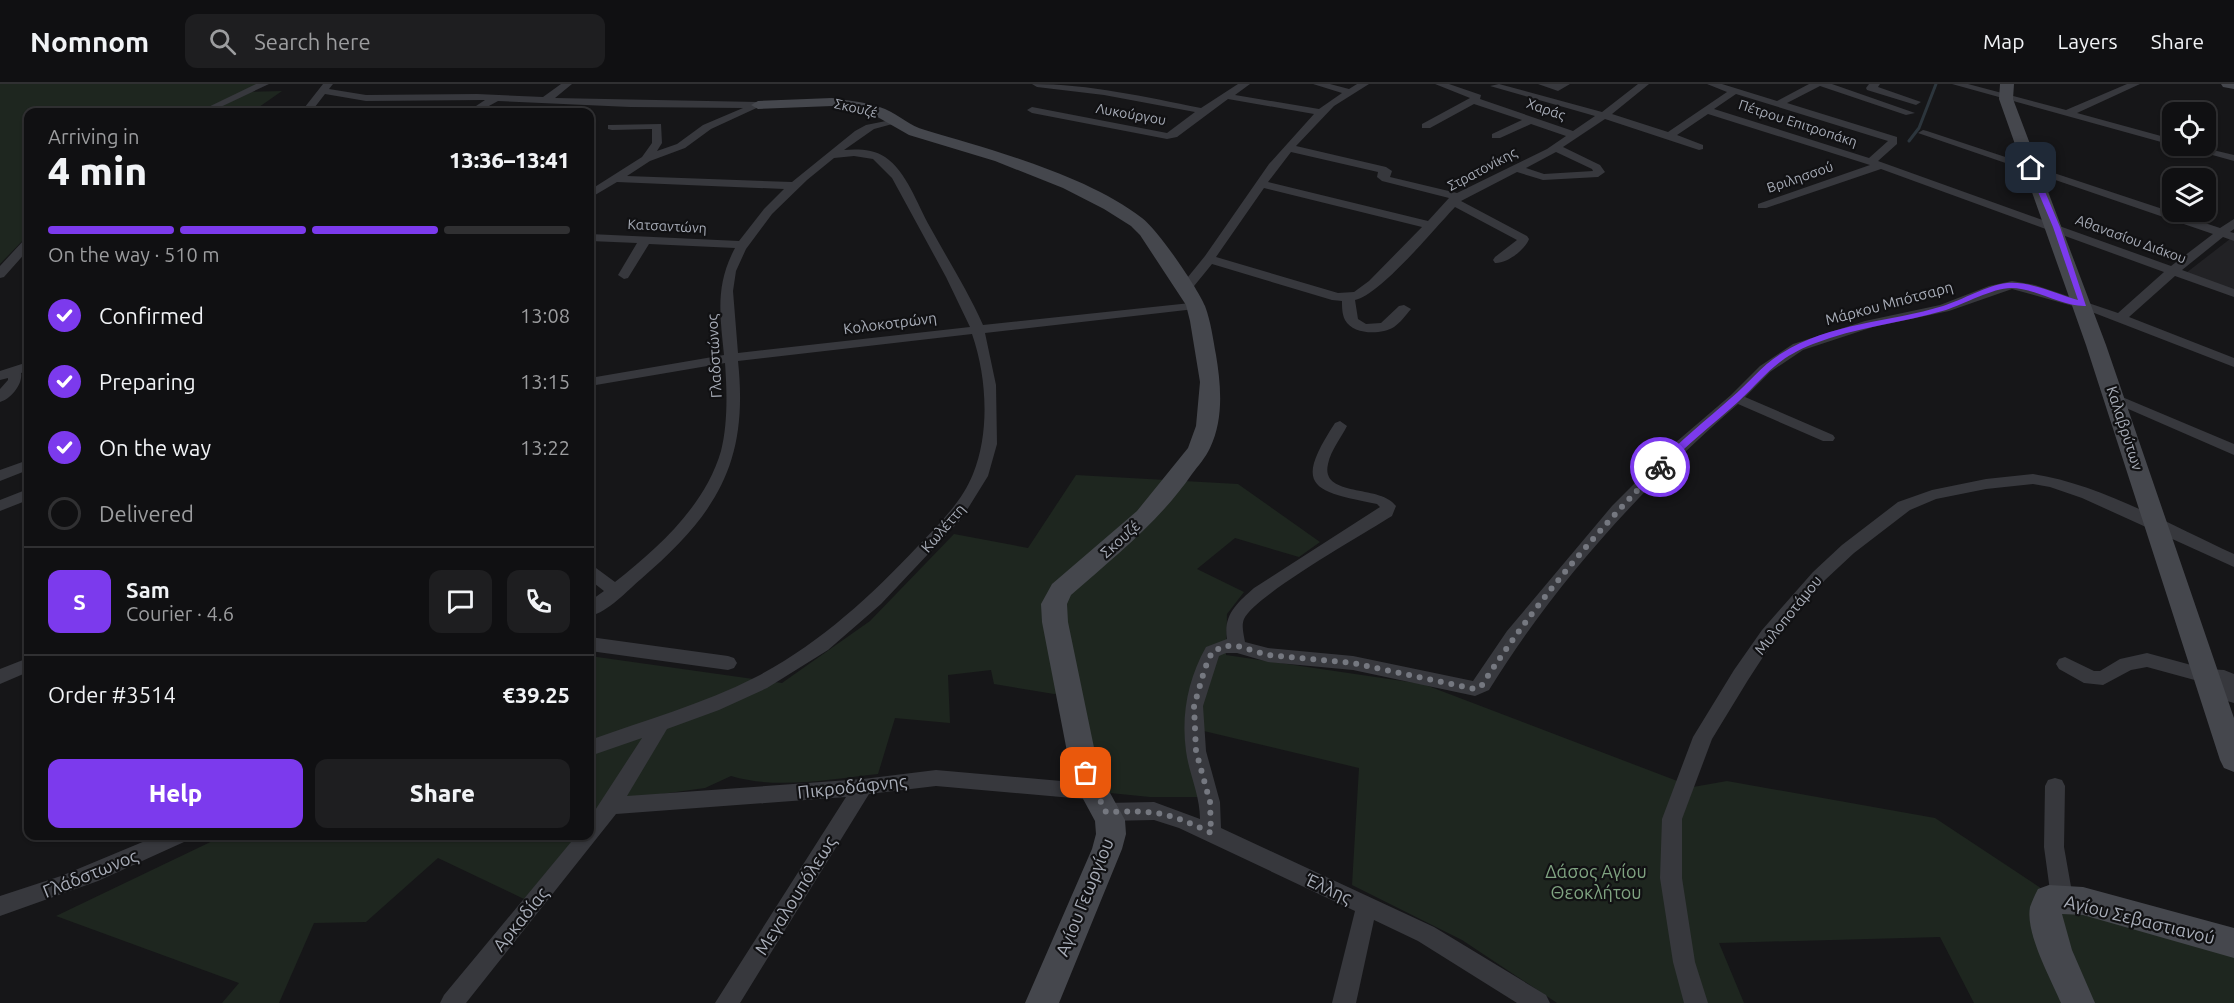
<!DOCTYPE html>
<html lang="en">
<head>
<meta charset="utf-8">
<style>
  body { margin:0; font-family:Ubuntu,sans-serif; background:#1e1e20; color:#f1f3f6; height:100vh; display:flex; flex-direction:column; font-size:22px; white-space:nowrap }
  * { box-sizing:border-box; margin:0 }
  p { font-size:20px; color:#9c9d9f }
  .icon { flex:none; width:33px; height:33px; fill:none; stroke:currentColor; stroke-width:2; stroke-linecap:round; stroke-linejoin:round }
  .map { position:relative; flex:1; overflow:hidden }
  .side { position:absolute; left:24px; top:24px; width:570px; height:732px; display:flex; flex-direction:column; background:#101012; border-radius:12px; box-shadow:0 2px 4px #0004,0 0 0 2px #303032 }
  .side>* { flex:none }
  .controls { position:absolute; left:2162px; top:18px; display:grid; gap:12px }
  .controls a { display:grid; place-items:center; width:54px; height:54px; border-radius:12px; background:#101012; box-shadow:0 2px 4px #0004,0 0 0 2px #303032; font-size:30px }
  .pin { position:absolute; display:grid; place-items:center; width:51px; height:51px; color:#fff; margin:-26px; border-radius:12px; box-shadow:0 3px 9px #0006 }
  .courier { position:absolute; display:grid; place-items:center; width:60px; height:60px; margin:-30px; border:4px solid #7c3aed; border-radius:50%; background:#fff; color:#222; box-shadow:0 2px 8px #0007 }
  .headline em { font-style:normal; font-weight:800 }
  .headline div { display:flex; flex-direction:column-reverse }
  .headline { display:flex; align-items:center; justify-content:space-between; height:102px; padding:0 24px }
  h1 { font-size:39px; font-weight:800; line-height:45px }
  .bar { display:grid; grid-template-columns:repeat(4,1fr); gap:9px 6px; align-content:center; height:72px; padding:0 24px }
  .bar i { height:8px; border-radius:4px; background:#303032 }
  .bar .selected { background:#7c3aed }
  .bar p { grid-column:span 4 }
  .line { display:flex; align-items:center; gap:15px; padding:0 24px; border-top:2px solid #303032 }
  .line div { flex:1 }
  .round { display:grid; place-items:center; flex:none; width:63px; height:63px; border-radius:12px; background:#1e1e20 }
  ol { padding:0 24px; list-style:none }
  li { display:flex; align-items:center; gap:18px; height:66px }
  li p { margin-inline-start:auto }
  li .icon { padding:6px; border-radius:50%; background:#7c3aed; color:#fff; stroke-width:4 }
  li:last-child { color:#9c9d9f }
  li i { width:33px; height:33px; border:3px solid #303032; border-radius:50% }
  .primary-button { display:flex; gap:12px; margin-top:auto; padding:12px 24px }
  .primary-button a { flex:1; height:69px; border-radius:12px; background:#7c3aed; color:#fff; font-size:24px; font-weight:800; line-height:69px; text-align:center }
  .primary-button a+a { background:#1e1e20; color:#f1f3f6 }
  header { display:flex; align-items:center; gap:36px; box-sizing:border-box; height:84px; padding:0 30px; background:#101012; border-bottom:2px solid #303032 }
  header strong { font-size:28px }
  nav { display:flex; gap:33px; margin-inline-start:auto; font-size:21px }
  .search { width:420px; height:54px; background:#1e1e20; display:flex; align-items:center; gap:15px; box-sizing:border-box; padding:0 21px; border-radius:12px; color:#9c9d9f; font-size:22px }
  .map>svg:first-child { display:block }
</style>
</head>
<body>
<header>
<strong>Nomnom</strong>
<div class="search"><svg class="icon" aria-label="search" viewBox="0 0 24 24"><circle cx="10" cy="10" r="6"/><path d="M15 15l6 6"/></svg>Search here</div>
<nav><a>Map</a><a>Layers</a><a>Share</a></nav>
</header>
<div class="map">
<svg width="2234" height="919" viewBox="0 0 2234 919">
  <rect width="100%" height="100%" fill="#161618"/>
  <!-- built -->
  <path fill="#222225" d="M2230,155l4,1v50l-48,-17z"/>
  <!-- green -->
  <path fill="#1e261f" d="M0,0h261l-15,8 36,-1 -30,21h-224v123l-28,29z
    M1076,391l162,9 82,58 -21,15 -64,-19 -38,31 47,23 -17,22 -1,41 197,29 270,103 34,-6 208,37 139,92 160,40v53h-260l-34,-66 -221,6 25,60h-187l-95,-63 -110,-55 7,-117 -172,-41 14,70h-51l-40,-4 -9,-15 -22,-88 -25,4 -60,-10 -3,-14 -43,5 2,48 -55,-5 -17,56c-48,5 -100,16 -147,2l-26,12 -73,10 -39,18 -3,4v-164l192,27 88,-62 84,-87 74,14z
    M223,752h354l-53,63 -86,-41 -72,64 -52,1 -35,80h-57l17,-20 -183,-67z"/>
  <g fill="none" stroke-linecap="round" stroke-linejoin="round">
    <!-- stream -->
    <path stroke="#2c353c" stroke-width="3" d="M1909,57l10,-13 17,-44"/>
    <!-- street -->
    <path fill="#37383d" fill-rule="evenodd" d="M256,0h13l-59,28h-12z
      M323,0h10l-4,5 37,6 111,-1 66,3 18,-13h11l-17,14 203,4 5,3 -52,24 -26,19 -35,13 -23,15 165,6 63,-51 11,-6 30,-6v4l-22,6 -30,21c13,-1 29,-1 41,7 22,15 32,47 45,70 18,33 38,64 53,98l217,-23 2,3 -2,3 -5,1 -210,24 11,52 1,59 -9,32 -26,42 -81,86 -53,46 -61,38 -48,22 -52,19 -40,67 236,-17 73,-9 159,14 7,2 3,6 -3,6 -7,2 -159,-14 -67,8 -129,209h-25l131,-206 -230,17 -150,189h-26l4,-8 132,-159h14v-18l52,-80 -52,18v-16c55,-20 113,-36 166,-63 63,-33 114,-80 162,-131 21,-22 44,-44 55,-72 17,-42 14,-97 -1,-140l-234,27c11,103 -22,153 -97,218 -14,12 -33,33 -51,37v-15l14,-10 -14,-11v-14l6,2 19,14c43,-34 90,-76 106,-131 7,-28 6,-60 4,-88l-135,23v-8l134,-23c-4,-40 -9,-70 11,-107l-86,-4 -21,34 -4,1 -6,-4 19,-32 -47,-2v-7l149,7 25,-32 20,-20 -167,-7 -27,16v-8l52,-33 10,-14v-14l-40,1 -4,-1v-4l53,-1 1,19 -5,8 20,-7 26,-19 40,-17 -113,-1 -132,-6 -20,11h-11l18,-12 -119,1 -41,-7 -14,18h-10zM854,72l19,3 19,19 54,99 24,50 -232,26 -5,-62 3,-20 10,-22 26,-35 35,-34 27,-22z
      M1032,0c58,0 113,13 169,24l37,-24h12l-15,11 84,14 23,-16 -29,-9h17l19,5 8,-5h12l-35,22 -38,40 90,21 6,4 -2,6 67,16 90,-44 19,-13 -35,-12 -31,14h-8v-4l30,-14 -48,-16 -44,24h-8v-4l48,-26 -35,-14h14l32,11 -1,4 93,32 22,-15 -105,-30 9,-2 103,28 36,-28h11l-37,30 56,18 59,-40 -20,-8h15l55,17 32,-17h23l83,29 -9,2 -86,-29 -33,17 110,34v7l-19,17 293,105 42,-32 -295,-101 5,-3 4,1 293,97 14,-9v10l-4,3 4,1v8l-11,-4 -41,33 52,19v8l-59,-21 -46,41 105,41v9l-150,-58 -72,-20 -63,22 -76,16 -70,23 -33,22 -25,25 88,38 2,3 -2,3h-10l-85,-37c-95,82 -183,179 -249,286l-14,6 -122,-26 -85,-8 -31,-9h-11l-7,3 -16,50 3,45 14,51 1,26 213,99 112,68 4,8h-33l-99,-62 -44,-21 -18,83h-24l23,-92 -176,-83 -25,-8 -48,1 -7,-3 -3,-6 3,-6 7,-3 48,-1 46,17c0,-24 -11,-45 -14,-68 -5,-36 2,-72 20,-104l21,-8c-4,-24 10,-36 27,-51l126,-81 -3,-3c-65,-13 -84,-17 -42,-81l5,-2 7,5c-6,12 -16,24 -19,38 -8,34 53,20 68,42l-4,10c-27,17 -138,80 -148,103 -3,7 0,16 1,23l23,6 85,8 120,25 34,-50 105,-125 63,-63 56,-48 29,-29 33,-22 72,-23 75,-16 49,-19 23,-5 23,4 83,28 46,-41 -283,-103 -115,39h-8v-4l112,-39 -162,-51 -31,21 26,10v4l-4,1 -94,-31 -42,28 37,18 5,7 -7,5 -55,3 -26,-8 -56,29 66,35 2,3c-4,11 -23,25 -34,24l-2,-3 2,-3 22,-17 -62,-33c-19,20 -76,89 -100,93l3,19 8,5 15,-1 18,-17 5,-1 7,4c-5,6 -11,14 -17,18 -13,8 -41,8 -49,-7 -3,-6 -3,-13 -3,-19l-10,-1 -120,-36 -22,27 -5,1 -6,-4 26,-32 64,-92 45,-50 -86,-15 -51,38 -10,2 -135,-26 -5,-3 5,-3 135,26 28,-21 -91,-17 -67,-8zM1736,10l152,47 -19,17 -155,-49zM1291,68l87,20 -1,5 5,4 67,17 -21,23 -160,-39zM1556,68l36,17 1,2 -49,3 -18,-6zM1264,104l158,39 -53,54 -15,11 -16,1 -122,-36z
      M1538,0h32l-12,7z
      M1869,0h11l-2,3 43,15 -5,3 -49,-15 -1,-2z
      M1952,0h16l98,26 61,-26h13l-63,29 95,26v6z
      M2180,62h16l38,9v6z
      M28,155v11l-24,27 -4,1v-12l24,-26z
      M28,278v9l-7,2c2,11 -10,26 -21,29v-13l8,-9v-2l-8,2v-9z
      M2115,310l119,50v11l-124,-54 -2,-3z
      M28,376v10l-28,11v-11z
      M2033,390c67,10 139,52 201,80v13l-152,-69 -32,-11 -17,-3 -47,5 -50,10 -26,11 -56,43 -29,27 -51,60 -26,40 -36,59 -30,80v59l13,84 13,41h-24l-11,-41 -13,-84 2,-59 31,-82 41,-67 28,-40 51,-58 29,-27 56,-43 34,-12 54,-11z
      M28,405v11l-28,11v-11z
      M590,553l138,19 6,2 3,5 -3,5 -6,2 -138,-19z
      M2147,569l59,16 18,1 10,4v29l-7,-2 -25,-19 -55,-15 -16,3 -28,15 -19,-2 -25,-14 -3,-5 3,-5 6,-2 29,14h6l20,-12z
      M28,574v14l-28,12v-15z
      M2055,694l7,2 3,6 -1,61 9,51 -3,7 -8,3 -8,-3 -3,-7 -7,-51 1,-61 3,-6z
      M157,752h30l-3,6 -86,39 -98,35v-20l61,-20z"/>
    <!-- secondary -->
    <path fill="#45474d" fill-rule="evenodd" d="M2000,0h14l-1,15 93,246 128,373v54l-10,-4 -4,-8 -134,-415 -87,-246z
      M2221,0h13v5l-11,-2z
      M832,14c17,3 37,4 53,11 14,6 25,17 40,21 67,20 161,45 217,88 16,12 55,69 63,88 6,16 8,33 11,49 5,30 8,64 -6,93 -4,9 -12,18 -18,26 -33,48 -78,83 -121,121l-4,9 1,18 29,140 7,20 21,38 1,14 -4,15 -63,154h-34l67,-154 4,-15 -1,-13 -20,-37 -6,-22 -27,-140 -1,-18 11,-20 85,-73 51,-63 8,-22 4,-44 -10,-61 -4,-16 -46,-70 -9,-9 -27,-17 -41,-21 -68,-27 -86,-26 -35,-20 -42,-9 -74,3 -7,-4 7,-4z
      M2049,801l34,2 151,41v30l-151,-43 -21,-1 10,36 23,53h-34c-10,-24 -36,-70 -31,-96 2,-6 5,-12 8,-18z"/>
  </g>
  <!-- route -->
  <path fill="#7c3aed" d="M2031,82l4,2 25,59 26,79c-24,1 -50,-18 -75,-18 -18,0 -47,16 -65,22 -44,13 -90,17 -133,34 -38,15 -47,32 -75,58 -25,22 -51,43 -75,67h-6v-4c23,-24 49,-45 74,-67 18,-15 31,-33 51,-45 47,-30 109,-31 161,-47 19,-6 45,-21 64,-23 23,-2 50,11 71,17l-25,-73 -25,-59z"/>
  <g fill="none" stroke-linecap="round" stroke-linejoin="round">
    <!-- done -->
    <path stroke="#757880" stroke-width="6" stroke-dasharray="0 10.8" d="M1086,689l20,39c49,-2 62,0 105,21l-1,-31 -14,-51 -2,-45 11,-38 7,-16 12,-6h13l31,9 85,8 122,26 7,-4c51,-79 112,-151 178,-218"/>
  </g>
  <g text-anchor="middle" dominant-baseline="central" stroke-width="4.5" stroke-linejoin="round" paint-order="stroke">
    <!-- far-street labels -->
    <g font-size="14" fill="#a8adb8" stroke="#111113">
      <text transform="translate(856 24) rotate(13)">Σκουζέ</text>
      <text transform="translate(1546 25) rotate(19)">Χαράς</text>
      <text transform="translate(1131 30) rotate(10)">Λυκούργου</text>
      <text transform="translate(1798 39) rotate(18)">Πέτρου Επιτροπάκη</text>
      <text transform="translate(1482 85) rotate(-28)">Στρατονίκης</text>
      <text transform="translate(1800 93) rotate(-19)">Βριλησσού</text>
      <text transform="translate(667 142) rotate(3)">Κατσαντώνη</text>
      <text transform="translate(2131 155) rotate(20)">Αθανασίου Διάκου</text>
    </g>
    <!-- street labels -->
    <g font-size="15" fill="#a8adb8" stroke="#111113">
      <text transform="translate(1889 219) rotate(-15)">Μάρκου Μπότσαρη</text>
      <text transform="translate(890 239) rotate(-7)">Κολοκοτρώνη</text>
      <text transform="translate(714 272) rotate(-93)">Γλαδστώνος</text>
      <text transform="translate(2125 344) rotate(72)">Καλαβρύτων</text>
      <text transform="translate(943 444) rotate(-49)">Κωλέττη</text>
      <text transform="translate(1120 455) rotate(-42)">Σκουζέ</text>
      <text transform="translate(1788 531) rotate(-51)">Μυλοποτάμου</text>
    </g>
    <!-- near-street labels -->
    <g font-size="18" fill="#a8adb8" stroke="#111113">
      <text transform="translate(852 702) rotate(-6)">Πικροδάφνης</text>
      <text transform="translate(90 789) rotate(-22)">Γλάδστωνος</text>
      <text transform="translate(1329 804) rotate(25)">Έλλης</text>
      <text transform="translate(795 811) rotate(-58)">Μεγαλουπόλεως</text>
      <text transform="translate(1084 813) rotate(-68)">Αγίου Γεωργίου</text>
      <text transform="translate(520 835) rotate(-51)">Αρκαδίας</text>
      <text transform="translate(2140 835) rotate(14)">Αγίου Σεβαστιανού</text>
    </g>
    <!-- near-park labels -->
    <g font-size="18" fill="#7fa381" stroke="#111113">
      <text x="1596" y="787">Δάσος Αγίου<tspan x="1596" dy="21">Θεοκλήτου</tspan></text>
    </g>
  </g>
</svg>
<div class="controls">
<a><svg class="icon" aria-label="locate" viewBox="0 0 24 24"><circle cx="12" cy="12" r="6"/><path d="M12 2v4M12 18v4M2 12h4M18 12h4"/></svg></a>
<a><svg class="icon" aria-label="layers" viewBox="0 0 24 24"><path d="M12 4l9 5-9 5-9-5zM3 14l9 5 9-5"/></svg></a>
</div>
<div class="pin" style="left:1086px;top:689px;background:#ea580c"><svg class="icon" aria-label="bag" viewBox="0 0 24 24"><path d="M5 8h14l-1 12H6zM9 8a3 3 0 0 1 6 0"/></svg></div>
<div class="pin" style="left:2031px;top:84px;background:#1f2937"><svg class="icon" aria-label="home" viewBox="0 0 24 24"><path d="M3 11l9-7 9 7M6 9v11h12V9"/></svg></div>
<div class="courier" style="left:1660px;top:383px"><svg class="icon" aria-label="bike" viewBox="0 0 24 24"><circle cx="6" cy="16" r="4"/><circle cx="18" cy="16" r="4"/><path d="M6 16l4-8h5l3 8M10 8l3 8H6M13 5h3"/></svg></div>
<section class="side">
<div class="headline"><div><h1>4 min</h1><p>Arriving in</p></div><em>13:36–13:41</em></div>
<div class="bar"><i class="selected"></i><i class="selected"></i><i class="selected"></i><i></i><p>On the way · 510 m</p></div>
<ol>
<li><svg class="icon" aria-label="check" viewBox="0 0 24 24"><path d="M5 12l5 5 9-10"/></svg>Confirmed<p>13:08</p></li>
<li><svg class="icon" aria-label="check" viewBox="0 0 24 24"><path d="M5 12l5 5 9-10"/></svg>Preparing<p>13:15</p></li>
<li><svg class="icon" aria-label="check" viewBox="0 0 24 24"><path d="M5 12l5 5 9-10"/></svg>On the way<p>13:22</p></li>
<li><i></i>Delivered</li>
</ol>
<div class="line" style="height:108px"><b class="round" style="background:#7c3aed;color:#fff">S</b><div><b>Sam</b><p>Courier · 4.6</p></div><a class="round"><svg class="icon" aria-label="chat" viewBox="0 0 24 24"><path d="M4 5h16v11H9l-5 4z"/></svg></a><a class="round"><svg class="icon" aria-label="phone" viewBox="0 0 24 24"><path d="M5 4h4l2 5-3 2q2 4 5 5l2-3 5 2v4C11 20 4 13 5 4z"/></svg></a></div>
<div class="line" style="height:78px"><div>Order #3514</div><b>€39.25</b></div>
<div class="primary-button"><a>Help</a><a>Share</a></div>
</section>
</div>
</body>
</html>
